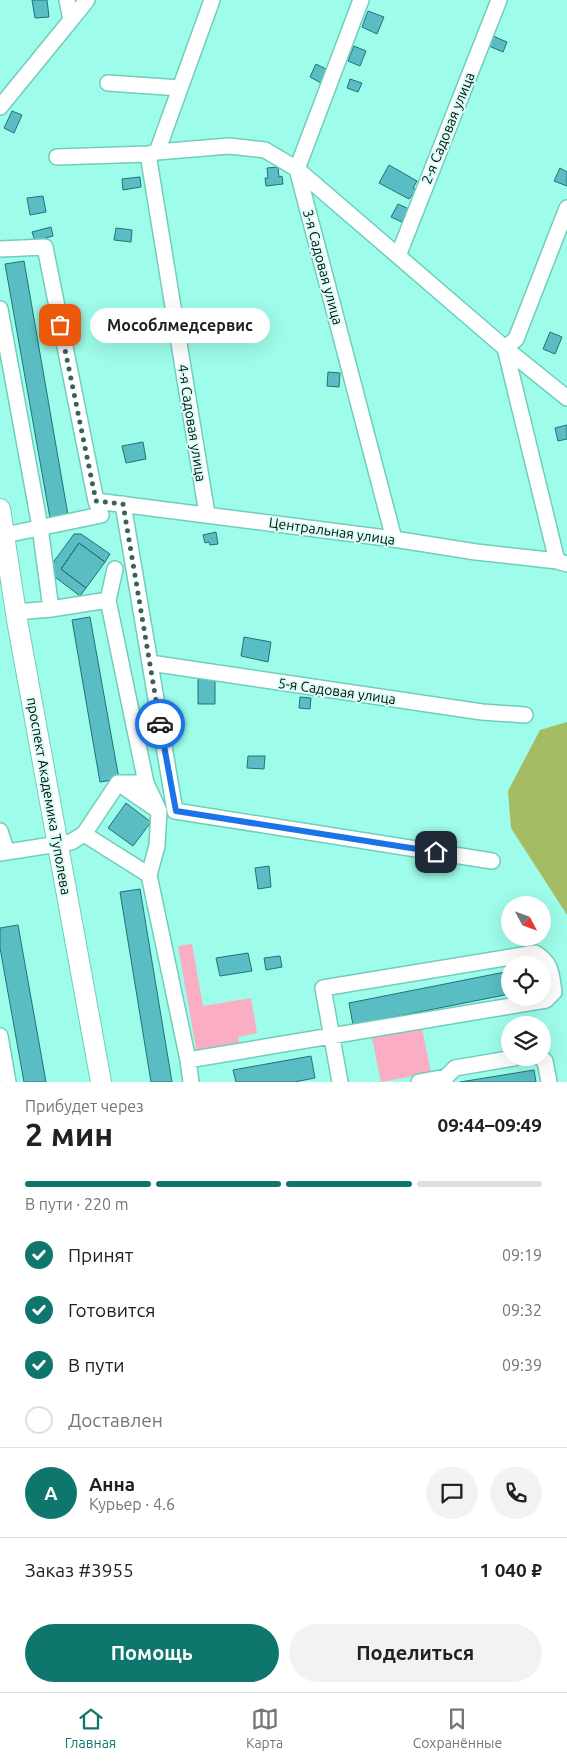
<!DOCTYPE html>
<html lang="ru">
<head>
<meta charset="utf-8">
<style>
  body { margin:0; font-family:Ubuntu,sans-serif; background:#f2f2f2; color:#202124; height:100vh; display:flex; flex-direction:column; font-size:19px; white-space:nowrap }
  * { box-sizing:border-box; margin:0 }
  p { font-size:16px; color:#757577 }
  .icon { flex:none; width:28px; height:28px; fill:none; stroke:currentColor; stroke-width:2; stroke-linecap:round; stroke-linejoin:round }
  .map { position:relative; height:1082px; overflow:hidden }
  .drawer { display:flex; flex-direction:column; background:#fff; flex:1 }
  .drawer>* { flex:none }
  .needle { width:32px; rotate:131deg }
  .controls { position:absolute; left:501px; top:896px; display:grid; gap:10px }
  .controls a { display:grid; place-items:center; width:50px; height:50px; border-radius:50%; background:#fff; box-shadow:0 5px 20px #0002; font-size:25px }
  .pin { position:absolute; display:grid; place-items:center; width:42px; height:42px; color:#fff; margin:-21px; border-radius:10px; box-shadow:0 2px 8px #0006 }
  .courier { position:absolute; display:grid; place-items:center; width:50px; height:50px; margin:-25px; border:4px solid #1a73e8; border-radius:50%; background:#fff; color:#222; box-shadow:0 1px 6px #0007 }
  .bubble { position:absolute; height:35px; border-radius:18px; background:#fff; box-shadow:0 5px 20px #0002; font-size:16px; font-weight:600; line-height:35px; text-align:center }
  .overview em { font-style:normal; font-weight:600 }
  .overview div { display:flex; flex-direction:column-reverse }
  .overview { display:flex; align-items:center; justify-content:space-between; height:85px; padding:0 25px }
  h1 { font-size:32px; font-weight:600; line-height:38px }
  .bar { display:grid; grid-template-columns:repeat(4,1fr); gap:8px 5px; align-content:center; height:60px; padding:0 25px }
  .bar i { height:6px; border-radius:4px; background:#e0e0e0 }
  .bar .on { background:#0f766e }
  .bar p { grid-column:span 4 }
  .line { display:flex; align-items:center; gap:12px; padding:0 25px; border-top:1px solid #e0e0e0 }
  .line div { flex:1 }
  .round { display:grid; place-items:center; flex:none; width:52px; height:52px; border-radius:26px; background:#f2f2f2 }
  ol { padding:0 25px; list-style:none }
  li { display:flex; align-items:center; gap:15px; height:55px }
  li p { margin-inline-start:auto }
  li .icon { padding:5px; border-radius:50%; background:#0f766e; color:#fff; stroke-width:4 }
  li:last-child { color:#757577 }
  li i { width:28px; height:28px; border:2px solid #e0e0e0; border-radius:50% }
  .action { display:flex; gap:10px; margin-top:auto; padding:10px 25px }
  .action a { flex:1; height:58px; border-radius:30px; background:#0f766e; color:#fff; font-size:20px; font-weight:600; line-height:58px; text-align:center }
  .action a+a { background:#f2f2f2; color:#202124 }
  .tabs { display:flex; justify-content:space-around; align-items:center; height:70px; border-top:1px solid #e0e0e0; background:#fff; font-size:14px; color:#757577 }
  .tabs a { display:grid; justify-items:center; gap:2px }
  .tabs .on { color:#0f766e }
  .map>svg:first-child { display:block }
</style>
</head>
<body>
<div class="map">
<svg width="567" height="1082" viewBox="0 0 567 1082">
  <rect width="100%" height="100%" fill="#9efcea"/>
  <!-- green -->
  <path fill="#fbadc3" d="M192,944l11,62 48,-8 6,35 -19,4 2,9 -43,8 -19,-108z
    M422,1028l9,45 -50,9 -9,-44z"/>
  <!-- water -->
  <path fill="#a6bc64" d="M567,722v193l-56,-87 -3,-37 32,-61z"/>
  <!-- building -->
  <path fill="#59bdc3" stroke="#237277" d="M32,0h15l2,17 -14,1z
    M368,11l16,6 -7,17 -15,-7z
    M493,36l14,6 -4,10 -14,-6z
    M354,46l12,5 -6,15 -12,-5z
    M316,64l12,6 -7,13 -11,-6z
    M350,79l12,4 -4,9 -11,-4z
    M12,111l10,4 -8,18 -10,-5z
    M389,165l28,16 -4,7 6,3 -3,6 -4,-2 -3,4 -30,-16z
    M278,167l1,10 3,-1 1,8 -17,2 -1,-8h3l-1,-10z
    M560,168l7,4v14l-13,-5z
    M140,177l1,10 -18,3 -1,-11z
    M43,196l3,16 -16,3 -3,-17z
    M398,204l11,5 -7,13 -11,-5z
    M51,227l2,9 -18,5 -3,-9z
    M116,228l16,2 -1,12 -17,-2z
    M24,261l44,254 -18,3 -45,-254z
    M550,332l12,5 -7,17 -12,-5z
    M328,372l12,1 -1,14 -12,-1z
    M567,425v14l-9,2 -3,-13z
    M143,442l3,17 -20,4 -4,-17z
    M216,532l2,12 -8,1 -1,-3 -4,1 -2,-8z
    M74,534h7l29,20 -5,8 -26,-19 -18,26 25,19 -6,8 -29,-22 1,-10z
    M79,543l26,19 -19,26 -25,-19z
    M90,617l29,162 -19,3 -28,-162z
    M244,637l27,5 -3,20 -27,-6z
    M215,675v29h-17v-28z
    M300,697l11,1 -1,11 -11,-1z
    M248,756h17l-1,13 -17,-1z
    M126,803l25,19 -18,24 -25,-18z
    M269,866l2,21 -13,2 -3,-21z
    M140,889l32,193h-21l-31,-190z
    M18,925l28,157h-22l-24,-134v-20z
    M248,953l4,18 -32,5 -4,-18z
    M280,956l2,11 -16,3 -2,-12z
    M510,971v23l-157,31 -4,-22z
    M311,1056l4,22 -21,4h-58l-3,-12z
    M534,1070l2,12h-76z"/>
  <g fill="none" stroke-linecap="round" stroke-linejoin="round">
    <!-- minor casing -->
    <g stroke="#70cdbd" stroke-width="18">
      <path id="minor" d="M361,0l-64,169 97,370
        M71,20l16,-20
        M108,83l72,5
        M0,107l71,-87 -4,-20
        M157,152l55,-152
        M148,154l59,360
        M57,157l91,-3 9,-2 72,-6 36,4 32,19 208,179 62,50
        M0,249l45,-2 51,254 5,14 -96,20
        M398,256l101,-256
        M0,309l40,218 11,82 -35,3
        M505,348l52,213
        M505,348l11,-9 51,-131
        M96,501l298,38 82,13 81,9 10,3
        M123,504l52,307 317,50
        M108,600l7,-31
        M51,609l57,-9 38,183h-28l-34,51
        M150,663l332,49 43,3
        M118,783l41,28
        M146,783l13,28 -2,35 -8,29
        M0,831l7,21
        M0,853l71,-11 13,-8 65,41 39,185 3,22
        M0,1036l8,46
        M541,1058l4,3 4,21
        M188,1060l358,-60 8,-8c-3,-19 -2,-29 -19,-39l-212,35 17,94
        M419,1082l27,-5 9,-9 59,-10"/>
    </g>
    <!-- major casing -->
    <g stroke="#70cdbd" stroke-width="22">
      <path id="major" d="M0,509l17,111 84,462"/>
    </g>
    <!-- minor -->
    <use href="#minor" stroke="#fff" stroke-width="15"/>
    <!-- major -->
    <use href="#major" stroke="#fff" stroke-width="20"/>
  </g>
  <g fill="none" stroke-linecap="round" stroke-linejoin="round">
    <!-- done -->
    <path stroke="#37635a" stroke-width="5" stroke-dasharray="0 9" d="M60,325l36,176 27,3 37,220"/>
    <!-- route -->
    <path stroke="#1a73e8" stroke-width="6" d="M160,724l16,87 260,41"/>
  </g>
  <g text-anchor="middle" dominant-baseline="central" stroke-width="4" stroke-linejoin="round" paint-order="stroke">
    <!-- street labels -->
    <g font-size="14" fill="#00100d" stroke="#dafdf6">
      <text transform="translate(448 128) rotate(-68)">2-я Садовая улица</text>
      <text transform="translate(323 267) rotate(75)">3-я Садовая улица</text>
      <text transform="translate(192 423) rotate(81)">4-я Садовая улица</text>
      <text transform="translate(332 531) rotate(8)">Центральная улица</text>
      <text transform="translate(337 691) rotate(8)">5-я Садовая улица</text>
      <text transform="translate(49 796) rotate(80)">проспект Академика Туполева</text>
    </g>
  </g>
</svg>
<div class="controls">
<a><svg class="needle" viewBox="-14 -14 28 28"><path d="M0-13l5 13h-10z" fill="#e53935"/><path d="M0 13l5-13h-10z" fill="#757577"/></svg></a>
<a><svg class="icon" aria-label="locate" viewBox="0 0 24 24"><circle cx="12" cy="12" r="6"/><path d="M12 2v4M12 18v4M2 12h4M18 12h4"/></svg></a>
<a><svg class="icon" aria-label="layers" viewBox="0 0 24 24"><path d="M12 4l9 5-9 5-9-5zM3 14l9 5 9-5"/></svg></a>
</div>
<div class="pin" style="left:60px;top:325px;background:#ea580c"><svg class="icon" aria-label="bag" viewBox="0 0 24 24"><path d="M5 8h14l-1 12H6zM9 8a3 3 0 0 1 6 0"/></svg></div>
<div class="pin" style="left:436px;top:852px;background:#1f2937"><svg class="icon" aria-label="home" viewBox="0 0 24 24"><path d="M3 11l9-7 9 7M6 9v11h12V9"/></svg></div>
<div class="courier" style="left:160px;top:724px"><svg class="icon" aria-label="car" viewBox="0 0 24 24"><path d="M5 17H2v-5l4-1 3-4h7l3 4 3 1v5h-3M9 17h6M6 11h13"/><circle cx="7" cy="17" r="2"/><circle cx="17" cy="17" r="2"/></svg></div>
<div class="bubble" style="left:90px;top:308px;width:180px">Мособлмедсервис</div>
</div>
<section class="drawer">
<div class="overview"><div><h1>2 мин</h1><p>Прибудет через</p></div><em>09:44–09:49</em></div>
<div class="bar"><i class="on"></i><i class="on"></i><i class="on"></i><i></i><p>В пути · 220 m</p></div>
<ol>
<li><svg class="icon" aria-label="check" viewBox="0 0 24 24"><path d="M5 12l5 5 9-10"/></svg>Принят<p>09:19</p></li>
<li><svg class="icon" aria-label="check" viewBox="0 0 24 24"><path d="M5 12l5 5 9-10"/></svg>Готовится<p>09:32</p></li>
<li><svg class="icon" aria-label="check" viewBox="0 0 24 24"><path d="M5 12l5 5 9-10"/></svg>В пути<p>09:39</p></li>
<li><i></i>Доставлен</li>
</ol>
<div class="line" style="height:90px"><b class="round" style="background:#0f766e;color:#fff">А</b><div><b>Анна</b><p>Курьер · 4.6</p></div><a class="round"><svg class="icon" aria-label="chat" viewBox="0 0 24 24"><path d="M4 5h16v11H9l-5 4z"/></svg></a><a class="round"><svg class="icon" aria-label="phone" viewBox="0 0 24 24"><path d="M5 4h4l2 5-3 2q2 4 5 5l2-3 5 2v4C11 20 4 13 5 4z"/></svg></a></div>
<div class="line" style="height:65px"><div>Заказ #3955</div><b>1 040 ₽</b></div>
<div class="action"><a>Помощь</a><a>Поделиться</a></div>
</section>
<nav class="tabs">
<a class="on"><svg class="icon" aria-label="home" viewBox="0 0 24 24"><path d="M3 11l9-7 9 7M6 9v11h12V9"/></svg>Главная</a>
<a><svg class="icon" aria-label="map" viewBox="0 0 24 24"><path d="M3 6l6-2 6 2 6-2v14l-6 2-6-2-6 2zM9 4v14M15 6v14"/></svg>Карта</a>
<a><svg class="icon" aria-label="saved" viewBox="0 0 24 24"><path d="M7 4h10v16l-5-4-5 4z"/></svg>Сохранённые</a>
</nav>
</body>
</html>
